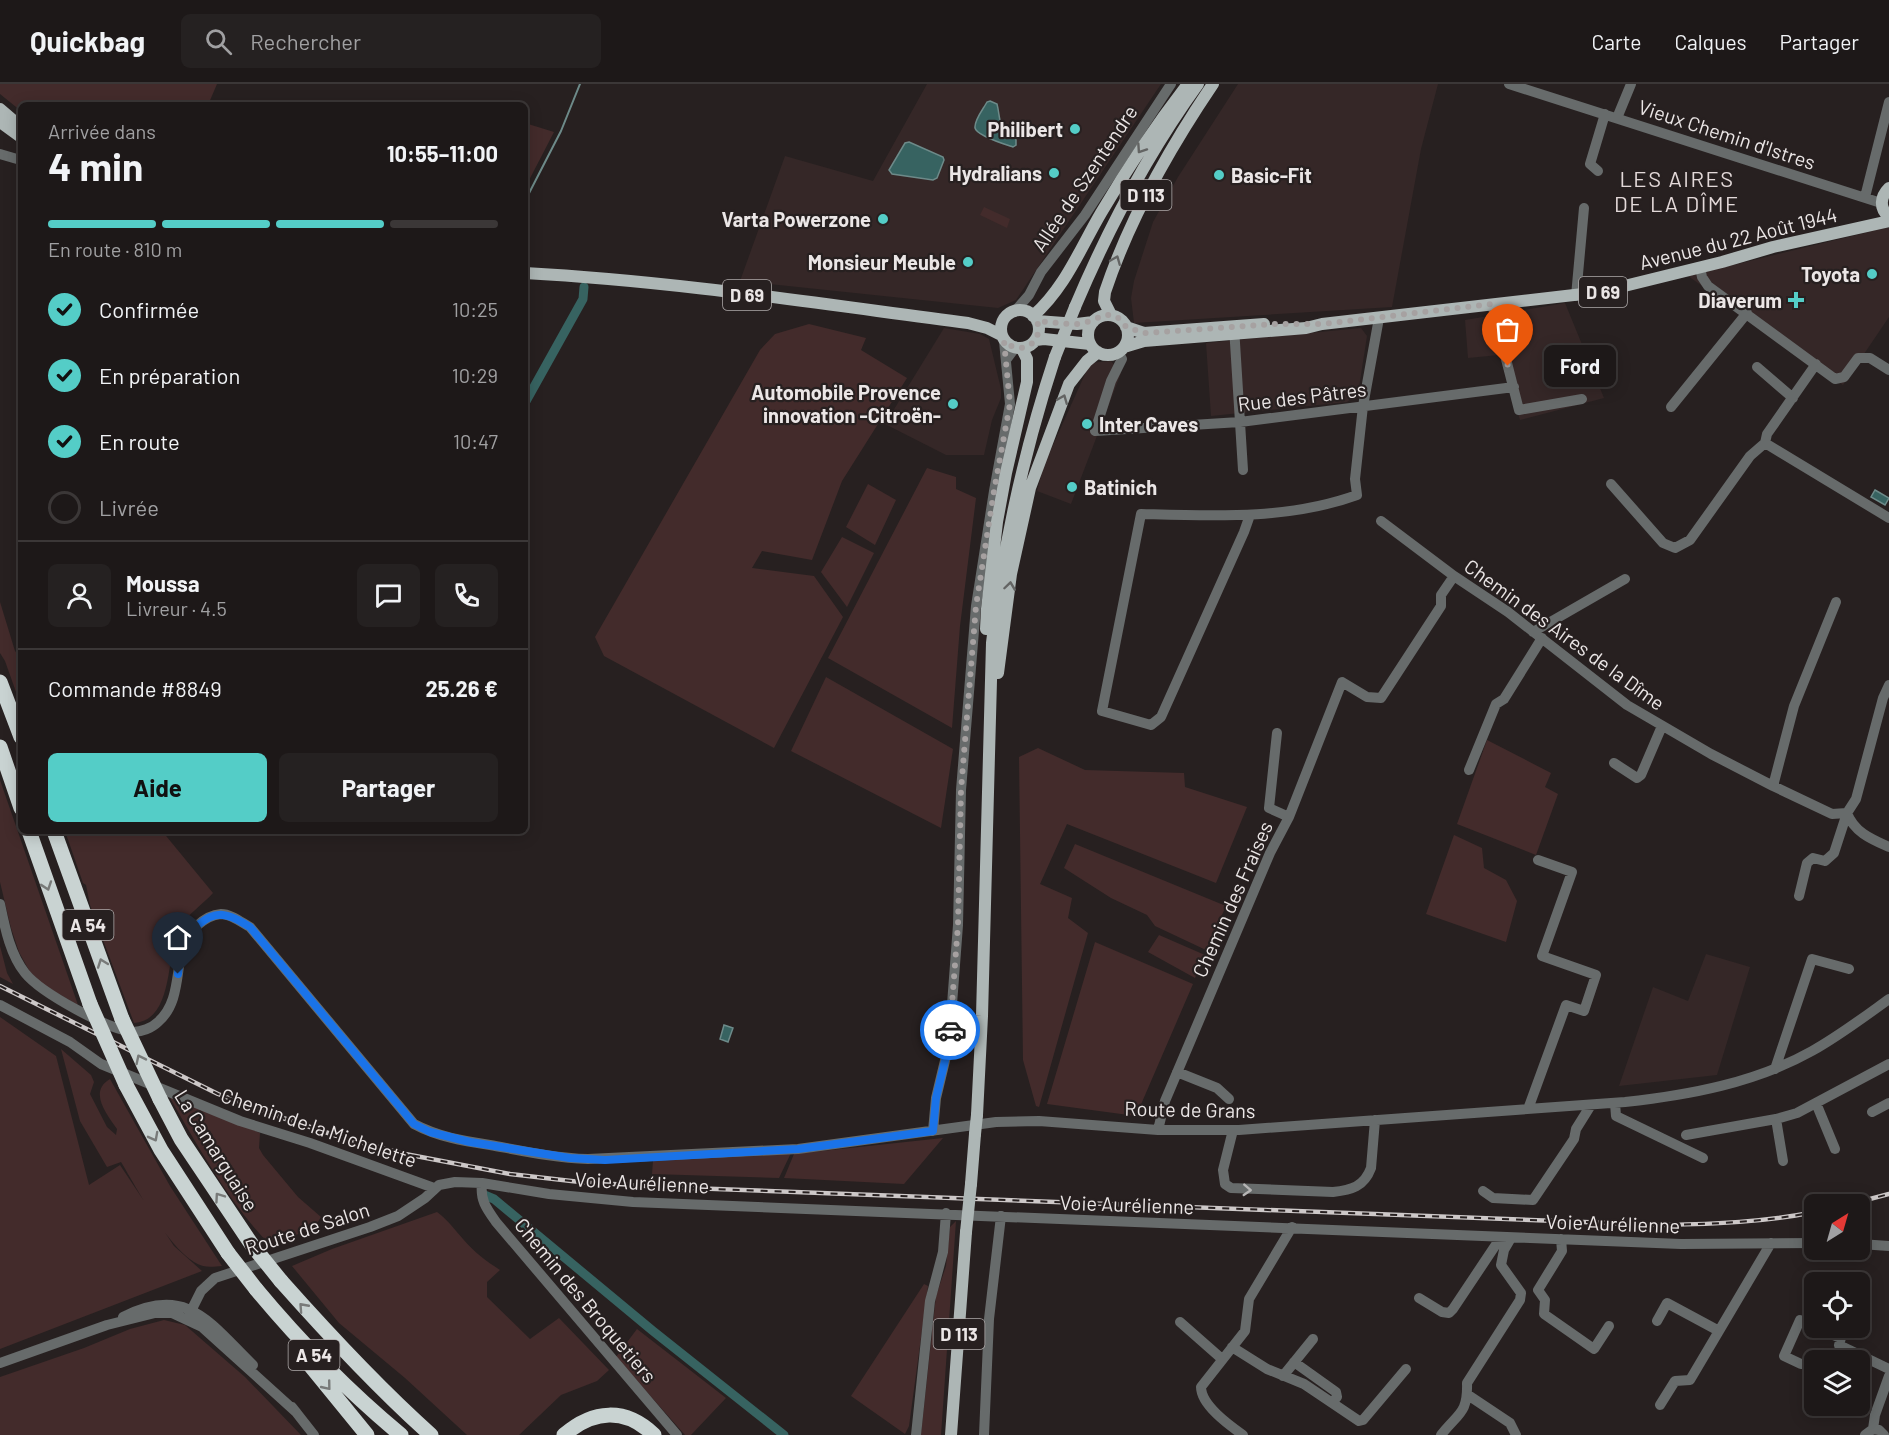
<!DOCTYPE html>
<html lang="fr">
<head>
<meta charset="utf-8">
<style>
  body { margin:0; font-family:Barlow,sans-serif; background:#252121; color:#f1f3f6; height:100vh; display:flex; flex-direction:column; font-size:22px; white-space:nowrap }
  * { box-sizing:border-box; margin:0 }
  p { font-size:20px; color:#a0a0a2 }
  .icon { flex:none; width:33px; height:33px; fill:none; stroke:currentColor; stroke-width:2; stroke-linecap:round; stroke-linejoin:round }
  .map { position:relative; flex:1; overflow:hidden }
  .panel { position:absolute; left:18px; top:18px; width:510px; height:732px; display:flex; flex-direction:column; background:#1d1818; border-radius:9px; box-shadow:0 3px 15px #0003,0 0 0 2px #3b3737 }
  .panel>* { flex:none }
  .needle { width:39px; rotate:37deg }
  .tools { position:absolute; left:1804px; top:1110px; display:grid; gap:12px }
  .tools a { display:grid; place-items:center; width:66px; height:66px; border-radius:9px; background:#1d1818; box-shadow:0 3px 15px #0003,0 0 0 2px #3b3737; font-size:30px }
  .pin { position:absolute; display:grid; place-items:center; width:51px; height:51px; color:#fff; margin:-62px -26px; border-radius:50% 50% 50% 0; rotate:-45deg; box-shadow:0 0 6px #0007 }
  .pin .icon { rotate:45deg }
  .courier { position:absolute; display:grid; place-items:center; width:60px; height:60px; margin:-30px; border:4px solid #1a73e8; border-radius:50%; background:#fff; color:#222; box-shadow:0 2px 8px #0007 }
  .bubble { position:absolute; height:42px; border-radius:9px; background:#1d1818; box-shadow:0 3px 15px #0003,0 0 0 2px #3b3737; font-size:20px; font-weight:700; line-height:42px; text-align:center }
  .headline em { font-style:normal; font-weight:700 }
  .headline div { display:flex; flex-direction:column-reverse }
  .headline { display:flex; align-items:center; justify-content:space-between; height:102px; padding:0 30px }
  h1 { font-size:39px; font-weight:700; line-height:45px }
  .bar { display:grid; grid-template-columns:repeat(4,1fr); gap:9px 6px; align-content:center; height:72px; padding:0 30px }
  .bar i { height:8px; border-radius:4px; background:#3b3737 }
  .bar .active { background:#54cdc7 }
  .bar p { grid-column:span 4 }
  .line { display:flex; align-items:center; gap:15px; padding:0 30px; border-top:2px solid #3b3737 }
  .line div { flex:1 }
  .round { display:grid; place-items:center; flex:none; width:63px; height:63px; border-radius:9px; background:#252121 }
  ol { padding:0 30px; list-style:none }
  li { display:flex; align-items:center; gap:18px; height:66px }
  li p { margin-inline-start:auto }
  li .icon { padding:6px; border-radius:50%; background:#54cdc7; color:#111; stroke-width:4 }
  li:last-child { color:#a0a0a2 }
  li i { width:33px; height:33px; border:3px solid #3b3737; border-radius:50% }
  .button { display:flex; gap:12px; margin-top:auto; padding:12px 30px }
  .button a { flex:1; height:69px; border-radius:9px; background:#54cdc7; color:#111; font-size:24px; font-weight:700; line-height:69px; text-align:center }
  .button a+a { background:#252121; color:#f1f3f6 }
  header { display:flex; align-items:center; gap:36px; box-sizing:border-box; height:84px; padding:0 30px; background:#1d1818; border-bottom:2px solid #3b3737 }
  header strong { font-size:28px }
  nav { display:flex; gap:33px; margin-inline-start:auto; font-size:21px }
  .search { width:420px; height:54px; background:#252121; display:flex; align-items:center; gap:15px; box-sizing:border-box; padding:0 21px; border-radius:9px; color:#a0a0a2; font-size:22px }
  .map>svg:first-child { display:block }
</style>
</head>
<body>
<header>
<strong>Quickbag</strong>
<div class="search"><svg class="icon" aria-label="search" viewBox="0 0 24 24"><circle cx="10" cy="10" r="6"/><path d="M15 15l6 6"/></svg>Rechercher</div>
<nav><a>Carte</a><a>Calques</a><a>Partager</a></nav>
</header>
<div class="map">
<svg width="1889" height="1351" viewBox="0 0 1889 1351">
  <rect width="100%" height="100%" fill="#272020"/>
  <!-- built -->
  <path fill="#352727" d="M927,0h234l-145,216 -18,8 -258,-27 45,-125 88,25z
    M1238,0h200l-17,65 -29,158 -258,16 -3,-25 3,-17 19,-59 25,-45z
    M1889,143v90l-46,68 -155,-109z
    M1565,219l39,95 -84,22 -21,-65 -31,3 -3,-38z
    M944,244l36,6 9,5 12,50v9l-9,22 -8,35h-38l-61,-31z
    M1361,244l6,8 -9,58 -11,8 -136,14 -5,-73z
    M1111,277l10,12 -50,131 -34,-13 7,-26 46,-102z
    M1706,870l44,13 -33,108 -98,11 34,-99 35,14z"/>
  <!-- green -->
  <path fill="#432b2b" d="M0,0h217l-9,21h-187v6l-21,-17z
    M525,39l29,9 -29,56z
    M984,123l26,12 -3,9 -27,-13z
    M809,240l57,14 -5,12 46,28 -65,103 -30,79 -50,-9 -10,17 62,8 29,41 -69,131 -170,-92 -9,-19 165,-287 15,-16z
    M927,384l29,9v12l20,9 -16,128 -8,102 -124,-70z
    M868,400l28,16 -21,45 -29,-18z
    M842,453l32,16 -27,54 -26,-35z
    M0,518l15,49 6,7v48l-16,-45 -5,-8z
    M826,593l127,72 -12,79 -150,-77z
    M1487,656l64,33 -6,14 13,7 -22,61 -79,-31z
    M1038,664l47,22 99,3 1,14 62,20 -31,76 -149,-59 -27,60 32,14 -4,20 20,15 -49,174 -3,-1 -13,-46 -4,-303z
    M0,696l78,225 -35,-20 -13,-13 -11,-20 -8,-24 -11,-46z
    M65,747h97l51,62c-9,10 -27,23 -33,34 -15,27 -5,93 -46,96l-44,-118 -4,-20 -3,-2z
    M1454,751l28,13 2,20 22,12 11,21 -11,41 -80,-28z
    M1075,760l151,62 -20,44 -51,-24 -8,-11 -36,-17 -47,-30z
    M1159,851l46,20 -10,23 -47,-26z
    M1095,858l98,42 -57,132 -89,-12z
    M0,862l7,27 6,11 -13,-7z
    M0,933l56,39 33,129 31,-20 54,81 28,25 -202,78z
    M61,965l30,26 3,7 -4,12 17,33 9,8 1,-6c-10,-15 -29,-37 -7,-50l60,107 52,80c-11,1 -19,2 -28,-4 -28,-18 -55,-70 -73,-100l-14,5 -27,-46z
    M170,1011l90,38 -1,15 4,7 35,42 23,20 -7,11 -44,17c-41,-42 -71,-97 -100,-147z
    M943,1054l-39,46 -120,-6 10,-24z
    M791,1069l-12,25 -127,-4 1,-13z
    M437,1128c11,8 17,17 26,27 11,13 23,22 37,31l-13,12v15l43,42 29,-21 50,52 -12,11 -36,14 -42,40h-52l-62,-57 -66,-55 -47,-57 40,-17z
    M956,1137l-15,214h-22l2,-1 15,-138 10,-30 4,-39z
    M924,1200l4,2 -19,140 -4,8 -54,-38z
    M164,1236l21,5 60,52 56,58h-301v-58l84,-29 46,-19z
    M637,1245l89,69 -35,37h-6l-69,-78z"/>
  <!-- water -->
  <path fill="#376361" stroke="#6d8a89" stroke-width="1.5" d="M990,17l7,3c4,16 0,26 19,31v10l-3,2c-9,-3 -36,-11 -38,-19 -1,-8 9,-20 12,-26z
    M909,58l34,15 1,3 -7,18 -4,2 -41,-6 -3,-4 16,-27z
    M1875,406l14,8 -4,7 -14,-8z
    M724,941l9,3 -5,14 -8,-3z"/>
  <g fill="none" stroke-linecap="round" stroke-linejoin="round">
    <!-- stream -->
    <path stroke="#6d8a89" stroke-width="2" d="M525,117l36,-70 19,-47"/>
    <!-- canal -->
    <path stroke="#376361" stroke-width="9" d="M525,319l58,-104 1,-12
      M482,1110l12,5 159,132 131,104"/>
    <!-- minor -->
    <path stroke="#676b6b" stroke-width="10" d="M1509,0l372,119
      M1617,34l14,-34
      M0,70l17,5
      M1598,87l-8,-7 15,-50
      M1865,113l24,-95
      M1700,183l2,10 6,9 127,93 9,-2 14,-19h12l19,12
      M1576,212l8,-88
      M1492,220l27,106 63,-11
      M1016,226l13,-15 12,-23 44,-57 86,-131
      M1234,243l9,143
      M1118,268l4,7 -11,22 -16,50 145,-9 274,-35
      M1006,276l9,-12
      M1757,283l36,31
      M1671,323l76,-94
      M1765,359l124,75
      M1611,400l52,59 12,5 15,-8 60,-84 15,-13 2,-9 49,-70
      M1250,431l-6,17 -83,185 -10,8 -49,-14 39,-197c71,2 148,6 216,-19l-2,-16 8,-73 16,-88
      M1381,437l73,55 54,36 119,93 84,49 62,32 59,28 15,-1c7,19 24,26 42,34
      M1533,548l92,-53
      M1277,649l-8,75 20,9
      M1614,679l23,15 4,-3 21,-49
      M1469,686l27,-66 8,-5 38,-61
      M1773,702l21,-80 42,-104
      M1799,812l8,-33 6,-5 12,3 9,-8 13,-40 9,-14 27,-101 6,-13
      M0,820c5,24 10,50 25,69 16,20 82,56 108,59 8,0 19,-4 25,-10 21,-18 18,-48 24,-72 3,-16 22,-35 39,-36 10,0 20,8 29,13l164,197c24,13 50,17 76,21 33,6 65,13 98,14l210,-10 198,-27 43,-1 119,9h81l386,-28c64,-7 130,-19 187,-51 27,-15 52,-34 77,-52
      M0,921l70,37 31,22 139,57 70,22 124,45
      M1775,985l37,-110 37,10
      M1177,988l40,16 12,11
      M1615,1019l1,13 87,42
      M1816,1019l19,46
      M1528,1025l38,-104 18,6 12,-36 -54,-19 30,-84 -34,-12
      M1872,1028l17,-9
      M1776,1035l7,42
      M1158,1046l7,-29 105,-248 19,-36 53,-135 25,15 14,1 60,-92v-11l13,-19
      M1233,1046l-10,40 2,14 6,4 102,4c18,-2 31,-5 38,-24l4,-48
      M933,1047l3,-33 13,-54 9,-119 3,-135 15,-184 18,-115 16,-87 -6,-63
      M1686,1051l90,-16 21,-6 92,-49
      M482,1099c-2,17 4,25 14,39l181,213
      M1483,1107l10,7 40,2 41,-61 2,-10 15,-24
      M1561,1155l1,12 -24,39 7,10 -1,14 50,35 15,-23
      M1860,1160l29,2
      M1419,1214l23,14 7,1 4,-4 48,-72
      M123,1233c64,-33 87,6 130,48
      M187,1235l14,-28 14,-13 155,-51 28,-11 27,-18 14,-13 16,-3 27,1 67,11 84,8 1048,42 134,-1
      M1657,1237l10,-18 52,28
      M1180,1238l42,37
      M1816,1244l25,10 -2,7 50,24
      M1232,1263l35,22 37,15 55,37 4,-1 43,-51
      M1294,1278l42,30 1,5 -4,5
      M0,1279l107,-38 48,-12h17l30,14 94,85
      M1801,1280l-17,-8 16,-36 15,7
      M1283,1292l30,-37
      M1468,1311l42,28 6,12
      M1660,1321l15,-24 15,-1 81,-137
      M292,1323l22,28
      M1873,1345l2,-14 14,-39
      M916,1351l14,-134 13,-49 3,-39
      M984,1351l5,-116 12,-103
      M1243,1351c-14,-10 -42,-30 -42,-48l44,-56 4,-32 43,-72
      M1441,1351c17,-22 27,-21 26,-52l53,-83 1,-7 -20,-28 3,-15 7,-12
      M1865,1351l8,-6 6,1 5,5"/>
    <!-- major -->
    <path stroke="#adb6b5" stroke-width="12" d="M0,25l21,18
      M0,38l21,15
      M1889,104c-9,9 -10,20 0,29
      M525,189c148,8 296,31 443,50l19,5 14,7
      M1075,223c33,-78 73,-154 123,-223
      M1001 245a19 19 0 1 1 38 0a19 19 0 1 1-38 0Z
      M1111,231l-7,-14 1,-9c25,-75 64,-143 108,-208
      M1088 251a20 20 0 1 1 40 0a20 20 0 1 1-40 0Z
      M1033,232c32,-28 47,-67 68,-103 26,-44 55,-88 87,-129
      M1037,237l40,3 16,-2
      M1126,243l18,6 120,-9
      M1036,256l8,-1 46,5
      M1124,263l20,-6 162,-13 16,-4 78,-9 200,-23 122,-30 51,-15 116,-26
      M986,545l1,-20 10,-87 9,-49 21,-91v-23l-5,-10
      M998,589l13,-99 19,-86 39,-104 18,-23 11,-9
      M977,1031l5,-99 10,-373c11,-98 32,-192 63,-286
      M971,1100l4,-50
      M951,1351l15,-203"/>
    <!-- highway -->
    <path stroke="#c9d3d2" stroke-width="15" d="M0,598l21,55
      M0,663l21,61
      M29,747l61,173
      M54,747l68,188
      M126,1001l35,65 67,103
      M160,1015l21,40 71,106
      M281,1197c48,54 96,106 150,154
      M256,1205c44,53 92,102 145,146
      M296,1264l71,87
      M564,1351c29,-25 61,-28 90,0"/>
    <!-- rail casing -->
    <g stroke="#cdc8c8" stroke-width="4.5">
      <path id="rail" d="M0,902l218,108 62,23 57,19 63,17 110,21 70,8 82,5 1001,38c52,-1 101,-3 152,-13
        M1851,1120l38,-10"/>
    </g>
    <!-- rail -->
    <use href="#rail" stroke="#272020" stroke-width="2" stroke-dasharray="7" stroke-linecap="butt"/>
    <!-- major-bridge -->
    <path stroke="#adb6b5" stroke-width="12" d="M1055,273l20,-50
      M975,1050l2,-19
      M966,1148l5,-48"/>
    <!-- highway-bridge -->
    <path stroke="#c9d3d2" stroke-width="15" d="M90,920l36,81
      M122,935l38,80
      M252,1161l29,36
      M228,1169l28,36"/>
  </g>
  <!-- one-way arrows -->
  <defs><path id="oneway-chevron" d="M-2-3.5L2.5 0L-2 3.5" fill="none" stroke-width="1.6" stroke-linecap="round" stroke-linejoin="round" transform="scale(1.5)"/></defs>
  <g stroke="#636463">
    <use href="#oneway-chevron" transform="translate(1141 65) rotate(124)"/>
    <use href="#oneway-chevron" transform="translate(1116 176) rotate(-68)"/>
    <use href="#oneway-chevron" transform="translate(1063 315) rotate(-68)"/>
    <use href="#oneway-chevron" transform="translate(1010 502) rotate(-82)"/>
  </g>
  <g stroke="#787a79">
    <use href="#oneway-chevron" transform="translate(47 802) rotate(71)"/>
    <use href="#oneway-chevron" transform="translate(102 879) rotate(-110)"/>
    <use href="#oneway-chevron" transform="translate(140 975) rotate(-116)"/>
    <use href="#oneway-chevron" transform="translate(154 1053) rotate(62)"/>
    <use href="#oneway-chevron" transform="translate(219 1113) rotate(-125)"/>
    <use href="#oneway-chevron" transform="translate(303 1223) rotate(-132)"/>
    <use href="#oneway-chevron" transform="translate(327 1302) rotate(51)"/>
  </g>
  <use stroke="#b6b5b5" href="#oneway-chevron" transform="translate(1247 1106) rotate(3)"/>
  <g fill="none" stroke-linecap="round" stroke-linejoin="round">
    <!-- done -->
    <path stroke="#a6a1a1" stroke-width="6" stroke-dasharray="0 10.8" d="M950,946l8,-105 3,-135 15,-184 18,-115 16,-87 -6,-63c17,16 40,2 33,-20 13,1 26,3 39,3 20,0 35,-22 50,3l18,6 132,-9h46l170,-20 16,62"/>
    <!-- route -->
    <path stroke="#1a73e8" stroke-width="8" d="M178,890c1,-9 2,-20 5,-29 6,-14 24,-32 40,-30 11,1 18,7 27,12l164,197 16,8 40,10 100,16 35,2 193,-11 135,-18 3,-33 13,-54 1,-14"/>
  </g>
  <!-- markers -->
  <g fill="#54cdc7" stroke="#272020" stroke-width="2">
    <circle cx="1075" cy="45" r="6"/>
    <circle cx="1054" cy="89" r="6"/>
    <circle cx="1219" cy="91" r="6"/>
    <circle cx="883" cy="135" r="6"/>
    <circle cx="968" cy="178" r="6"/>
    <circle cx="1872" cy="190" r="6"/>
    <path d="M1793 207h6v6h6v6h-6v6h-6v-6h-6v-6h6z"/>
    <circle cx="953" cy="320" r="6"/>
    <circle cx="1087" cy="340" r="6"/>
    <circle cx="1072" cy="403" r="6"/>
  </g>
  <g text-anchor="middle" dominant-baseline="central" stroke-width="4.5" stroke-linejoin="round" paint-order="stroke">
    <!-- shield labels -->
    <g fill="#272020" stroke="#b0abab" stroke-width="1.5">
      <rect x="1120.5" y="96" width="51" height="30" rx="4.5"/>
      <rect x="1579" y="193" width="48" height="30" rx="4.5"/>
      <rect x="723" y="196" width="48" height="30" rx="4.5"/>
      <rect x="62.5" y="826" width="51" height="30" rx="4.5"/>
      <rect x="933.5" y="1235" width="51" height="30" rx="4.5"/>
      <rect x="288.5" y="1256" width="51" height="30" rx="4.5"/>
    </g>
    <g font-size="18" font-weight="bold" fill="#ebe6e6">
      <text x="1146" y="111">D 113</text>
      <text x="1603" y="208">D 69</text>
      <text x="747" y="211">D 69</text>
      <text x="88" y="841">A 54</text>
      <text x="959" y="1250">D 113</text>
      <text x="314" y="1271">A 54</text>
    </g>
    <!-- poi labels -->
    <g font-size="20" font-weight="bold" fill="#ebe6e6" stroke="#272020" text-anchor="end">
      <text x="1063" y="45">Philibert</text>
      <text x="1042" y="89">Hydralians</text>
      <text x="1231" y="91" text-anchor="start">Basic-Fit</text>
      <text x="871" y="135">Varta Powerzone</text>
      <text x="956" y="178">Monsieur Meuble</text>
      <text x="1860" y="190">Toyota</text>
      <text x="1782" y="216">Diaverum</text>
      <text x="941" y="308">Automobile Provence<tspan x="941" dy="23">innovation -Citroën-</tspan></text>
      <text x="1099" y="340" text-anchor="start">Inter Caves</text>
      <text x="1084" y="403" text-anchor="start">Batinich</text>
    </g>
    <!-- street labels -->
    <g font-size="20" fill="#ebe6e6" stroke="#272020">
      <text transform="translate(1727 50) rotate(18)">Vieux Chemin d'Istres</text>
      <text transform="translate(1084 94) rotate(-56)">Allée de Szentendre</text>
      <text transform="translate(1738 154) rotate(-14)">Avenue du 22 Août 1944</text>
      <text transform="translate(1302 312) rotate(-7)">Rue des Pâtres</text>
      <text transform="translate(1565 550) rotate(36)">Chemin des Aires de la Dîme</text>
      <text transform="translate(1232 815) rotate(-66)">Chemin des Fraises</text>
      <text transform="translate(1190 1025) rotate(1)">Route de Grans</text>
      <text transform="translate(319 1043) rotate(19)">Chemin de la Michelette</text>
      <text transform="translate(217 1066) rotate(58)">La Camarguaise</text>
      <text transform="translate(642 1098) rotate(3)">Voie Aurélienne</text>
      <text transform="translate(1127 1120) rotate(2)">Voie Aurélienne</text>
      <text transform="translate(1613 1139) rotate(2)">Voie Aurélienne</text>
      <text transform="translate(307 1144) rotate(-18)">Route de Salon</text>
      <text transform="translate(586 1216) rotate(50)">Chemin des Broquetiers</text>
    </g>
    <!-- quarter labels -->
    <g font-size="22" letter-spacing="1.5" fill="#e3d9d9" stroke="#272020">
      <text x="1677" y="94">LES AIRES<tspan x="1677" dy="25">DE LA DÎME</tspan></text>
    </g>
  </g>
</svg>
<div class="tools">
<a><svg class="needle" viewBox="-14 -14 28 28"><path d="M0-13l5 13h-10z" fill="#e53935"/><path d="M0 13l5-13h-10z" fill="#a0a0a2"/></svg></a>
<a><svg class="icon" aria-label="locate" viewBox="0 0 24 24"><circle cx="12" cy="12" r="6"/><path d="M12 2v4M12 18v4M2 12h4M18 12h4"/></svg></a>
<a><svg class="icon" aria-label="layers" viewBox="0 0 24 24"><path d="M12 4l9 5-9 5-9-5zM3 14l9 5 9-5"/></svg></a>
</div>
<div class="pin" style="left:1508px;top:282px;background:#ea580c"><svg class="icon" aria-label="bag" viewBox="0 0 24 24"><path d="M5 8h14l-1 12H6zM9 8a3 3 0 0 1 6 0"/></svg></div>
<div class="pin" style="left:178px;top:890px;background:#1f2937"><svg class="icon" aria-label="home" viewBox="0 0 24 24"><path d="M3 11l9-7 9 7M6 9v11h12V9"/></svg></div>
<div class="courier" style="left:950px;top:946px"><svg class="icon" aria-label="car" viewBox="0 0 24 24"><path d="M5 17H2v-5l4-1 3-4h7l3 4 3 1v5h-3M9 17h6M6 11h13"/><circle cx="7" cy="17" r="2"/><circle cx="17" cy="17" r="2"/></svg></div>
<div class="bubble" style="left:1544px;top:261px;width:72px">Ford</div>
<section class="panel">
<div class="headline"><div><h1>4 min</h1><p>Arrivée dans</p></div><em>10:55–11:00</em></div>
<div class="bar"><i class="active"></i><i class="active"></i><i class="active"></i><i></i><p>En route · 810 m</p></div>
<ol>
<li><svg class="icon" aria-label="check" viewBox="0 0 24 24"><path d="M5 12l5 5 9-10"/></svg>Confirmée<p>10:25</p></li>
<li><svg class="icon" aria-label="check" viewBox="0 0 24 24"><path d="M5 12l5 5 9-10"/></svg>En préparation<p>10:29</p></li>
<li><svg class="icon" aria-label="check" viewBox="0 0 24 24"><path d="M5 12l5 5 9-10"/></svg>En route<p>10:47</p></li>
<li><i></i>Livrée</li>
</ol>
<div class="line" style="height:108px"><a class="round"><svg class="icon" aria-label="person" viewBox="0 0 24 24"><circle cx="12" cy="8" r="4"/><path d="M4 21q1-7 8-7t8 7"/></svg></a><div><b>Moussa</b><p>Livreur · 4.5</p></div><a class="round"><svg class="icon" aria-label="chat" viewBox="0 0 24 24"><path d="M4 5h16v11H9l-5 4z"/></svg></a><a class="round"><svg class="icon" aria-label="phone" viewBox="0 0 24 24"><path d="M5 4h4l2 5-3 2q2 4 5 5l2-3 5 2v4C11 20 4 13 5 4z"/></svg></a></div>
<div class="line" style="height:78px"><div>Commande #8849</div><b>25.26 €</b></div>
<div class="button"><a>Aide</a><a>Partager</a></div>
</section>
</div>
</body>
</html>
